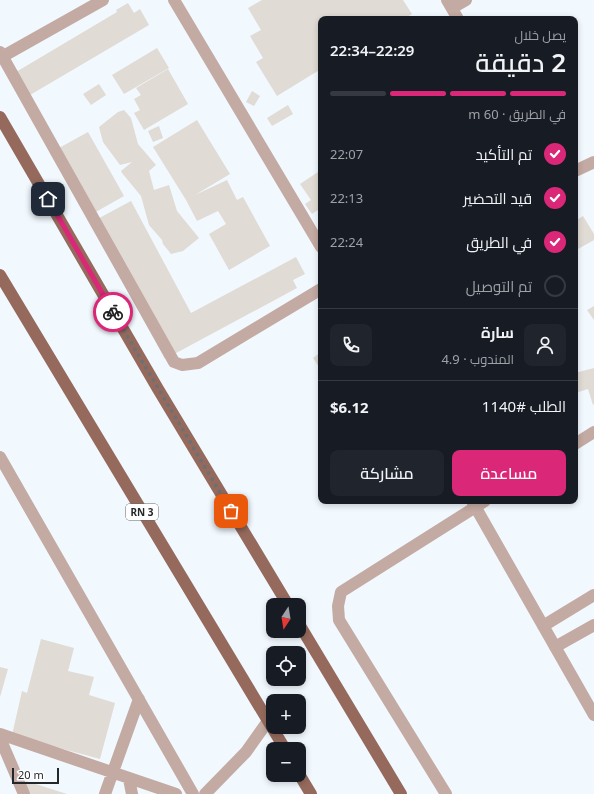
<!DOCTYPE html>
<html lang="ar">
<head>
<meta charset="utf-8">
<style>
  body { margin:0; font-family:"Noto Sans",Cairo,sans-serif; background:#20242c; color:#f1f3f6; direction:rtl; height:100vh; display:flex; flex-direction:column; font-size:15px; white-space:nowrap }
  * { box-sizing:border-box; margin:0 }
  p { font-size:13px; color:#9ea1a6 }
  .icon { flex:none; width:22px; height:22px; fill:none; stroke:currentColor; stroke-width:2; stroke-linecap:round; stroke-linejoin:round }
  .map { position:relative; flex:1; overflow:hidden; direction:ltr }
  .drawer { position:absolute; left:318px; top:16px; width:260px; height:488px; display:flex; flex-direction:column; background:#171b24; border-radius:8px; box-shadow:0 2px 6px #0003; direction:rtl }
  .drawer>* { flex:none }
  .needle { width:26px; rotate:192deg }
  .controls { position:absolute; left:266px; top:598px; display:grid; gap:8px }
  .controls a { display:grid; place-items:center; width:40px; height:40px; border-radius:8px; background:#171b24; box-shadow:0 2px 6px #0003; font-size:20px }
  .scale { position:absolute; left:12px; bottom:10px; width:47px; box-sizing:border-box; padding-left:4px; border:2px solid #242729; border-top:0; font-size:11px; line-height:14px; white-space:nowrap; color:#242729; -webkit-text-stroke:3px #fff; paint-order:stroke }
  .pin { position:absolute; display:grid; place-items:center; width:34px; height:34px; color:#fff; margin:-17px; border-radius:8px; box-shadow:0 2px 6px #0006 }
  .courier { position:absolute; display:grid; place-items:center; width:40px; height:40px; margin:-20px; border:3px solid #db2777; border-radius:50%; background:#fff; color:#222; box-shadow:0 1px 5px #0007 }
  .overview em { font-style:normal; font-weight:600 }
  .overview div { display:flex; flex-direction:column-reverse }
  .overview { display:flex; align-items:center; justify-content:space-between; height:68px; padding:0 12px }
  h1 { font-size:26px; font-weight:600; line-height:30px }
  .bar { display:grid; grid-template-columns:repeat(4,1fr); gap:6px 4px; align-content:center; height:48px; padding:0 12px }
  .bar i { height:5px; border-radius:3px; background:#363941 }
  .bar .selected { background:#db2777 }
  .bar p { grid-column:span 4 }
  .line { display:flex; align-items:center; gap:10px; padding:0 12px; border-top:1px solid #363941 }
  .line div { flex:1 }
  .round { display:grid; place-items:center; flex:none; width:42px; height:42px; border-radius:8px; background:#20242c }
  ol { padding:0 12px; list-style:none }
  li { display:flex; align-items:center; gap:12px; height:44px }
  li p { margin-inline-start:auto }
  li .icon { padding:4px; border-radius:50%; background:#db2777; color:#fff; stroke-width:4 }
  li:last-child { color:#9ea1a6 }
  li i { width:22px; height:22px; border:2px solid #363941; border-radius:50% }
  .action { display:flex; gap:8px; margin-top:auto; padding:8px 12px }
  .action a { flex:1; height:46px; border-radius:8px; background:#db2777; color:#fff; font-size:16px; font-weight:600; line-height:46px; text-align:center }
  .action a+a { background:#20242c; color:#f1f3f6 }
  .map>svg:first-child { display:block }
</style>
</head>
<body>
<div class="map">
<svg width="594" height="794" viewBox="0 0 594 794">
  <rect width="100%" height="100%" fill="#f1f8fe"/>
  <!-- building -->
  <path fill="#e0dbd4" d="M262,0h141l9,14 -8,5h-83v50l-44,27 -21,-34 7,-4 -13,-22 11,-6 -13,-22z
    M128,3l6,10 6,-4 9,16 -119,70 -14,-23 101,-60 -1,-2z
    M157,48l12,20 -45,26 -12,-19z
    M168,69l20,35 -44,26 -10,-17 6,-3 -6,-11 7,-4 -5,-7z
    M99,84l7,11 -15,10 -8,-11z
    M252,91l8,5 -6,10 -8,-4z
    M288,105l5,9 -21,12 -5,-8z
    M124,110l7,8 7,26 18,21 -7,6 5,19 15,-5 8,26 22,27 -16,13 -12,3 -8,-10 -1,-4 -13,-15 -8,-29 -19,-23 -1,-2 11,-9 -12,3 -17,-23 -4,-15 19,-15z
    M197,120l33,54 -35,21 32,-15 10,20 6,-3 27,49 -41,24 -20,-36 17,-10 -8,-13 -21,10 -11,-21 -33,-53z
    M159,126l4,12 -10,4 -5,-11z
    M88,132l36,64 -37,21 -37,-64z
    M321,170v38l-9,6 -7,-10 6,-4 -11,-16z
    M131,201l60,112 105,-56 9,17 -12,6 4,8 -132,71 -75,-136z
    M583,216l11,18v6l-16,9 -3,-6v-22z
    M594,306v14l-7,-10z
    M321,352v18l-8,-12z
    M594,368v36l-1,1 -5,-16 -13,4v-20z
    M41,639l33,9 -6,23 26,6 -5,18 26,8 -15,56 -88,-24 10,-44 5,2z
    M0,667l8,2 -8,28z
    M26,781l41,13h-45z"/>
  <g fill="none" stroke-linecap="round" stroke-linejoin="round">
    <!-- minor -->
    <path stroke="#c3aaa3" stroke-width="12" d="M174,0l147,247
      M447,0l11,19
      M452,8l14,-8
      M0,52l174,310 8,3 16,-2 123,-74
      M0,58l103,-58
      M575,171l19,-9
      M575,444l19,-12
      M0,457l193,337
      M472,501l122,214
      M543,626l51,-31
      M555,647l39,-22
      M0,734l176,60
      M0,738l24,56
      M129,779l3,15
      M105,794l34,-95
      M205,794l41,-42 22,-31
      M446,794l-107,-174 -1,-14 3,-14 144,-91"/>
    <!-- major -->
    <path stroke="#956a5d" stroke-width="12" d="M0,117l158,272 130,216
      M0,275l285,474
      M299,624l102,170
      M299,774l12,20"/>
  </g>
  <g fill="none" stroke-linecap="round" stroke-linejoin="round">
    <!-- done -->
    <path stroke="#6c7074" stroke-width="4" stroke-dasharray="0 7.2" d="M113,312l118,199"/>
    <!-- route -->
    <path stroke="#db2777" stroke-width="5" d="M48,199l65,113"/>
  </g>
  <g text-anchor="middle" dominant-baseline="central" stroke-width="4" stroke-linejoin="round" paint-order="stroke">
    <!-- shield labels -->
    <rect fill="#fff" stroke="#666869" stroke-width="1" x="126" y="504" width="32" height="16" rx="3"/>
    <g font-size="10" font-weight="bold" fill="#242729">
      <text x="142" y="512">RN 3</text>
    </g>
  </g>
</svg>
<div class="controls">
<a><svg class="needle" viewBox="-14 -14 28 28"><path d="M0-13l5 13h-10z" fill="#e53935"/><path d="M0 13l5-13h-10z" fill="#9ea1a6"/></svg></a>
<a><svg class="icon" aria-label="locate" viewBox="0 0 24 24"><circle cx="12" cy="12" r="6"/><path d="M12 2v4M12 18v4M2 12h4M18 12h4"/></svg></a>
<a>+</a>
<a>−</a>
</div>
<div class="scale">20 m</div>
<div class="pin" style="left:231px;top:511px;background:#ea580c"><svg class="icon" aria-label="bag" viewBox="0 0 24 24"><path d="M5 8h14l-1 12H6zM9 8a3 3 0 0 1 6 0"/></svg></div>
<div class="pin" style="left:48px;top:199px;background:#1f2937"><svg class="icon" aria-label="home" viewBox="0 0 24 24"><path d="M3 11l9-7 9 7M6 9v11h12V9"/></svg></div>
<div class="courier" style="left:113px;top:312px"><svg class="icon" aria-label="bike" viewBox="0 0 24 24"><circle cx="6" cy="16" r="4"/><circle cx="18" cy="16" r="4"/><path d="M6 16l4-8h5l3 8M10 8l3 8H6M13 5h3"/></svg></div>
<section class="drawer">
<div class="overview"><div><h1>2 دقيقة</h1><p>يصل خلال</p></div><em>22:29–22:34</em></div>
<div class="bar"><i class="selected"></i><i class="selected"></i><i class="selected"></i><i></i><p>في الطريق · 60 m</p></div>
<ol>
<li><svg class="icon" aria-label="check" viewBox="0 0 24 24"><path d="M5 12l5 5 9-10"/></svg>تم التأكيد<p>22:07</p></li>
<li><svg class="icon" aria-label="check" viewBox="0 0 24 24"><path d="M5 12l5 5 9-10"/></svg>قيد التحضير<p>22:13</p></li>
<li><svg class="icon" aria-label="check" viewBox="0 0 24 24"><path d="M5 12l5 5 9-10"/></svg>في الطريق<p>22:24</p></li>
<li><i></i>تم التوصيل</li>
</ol>
<div class="line" style="height:72px"><a class="round"><svg class="icon" aria-label="person" viewBox="0 0 24 24"><circle cx="12" cy="8" r="4"/><path d="M4 21q1-7 8-7t8 7"/></svg></a><div><b>سارة</b><p>المندوب · 4.9</p></div><a class="round"><svg class="icon" aria-label="phone" viewBox="0 0 24 24"><path d="M5 4h4l2 5-3 2q2 4 5 5l2-3 5 2v4C11 20 4 13 5 4z"/></svg></a></div>
<div class="line" style="height:52px"><div>الطلب #1140</div><b>$6.12</b></div>
<div class="action"><a>مساعدة</a><a>مشاركة</a></div>
</section>
</div>
</body>
</html>
